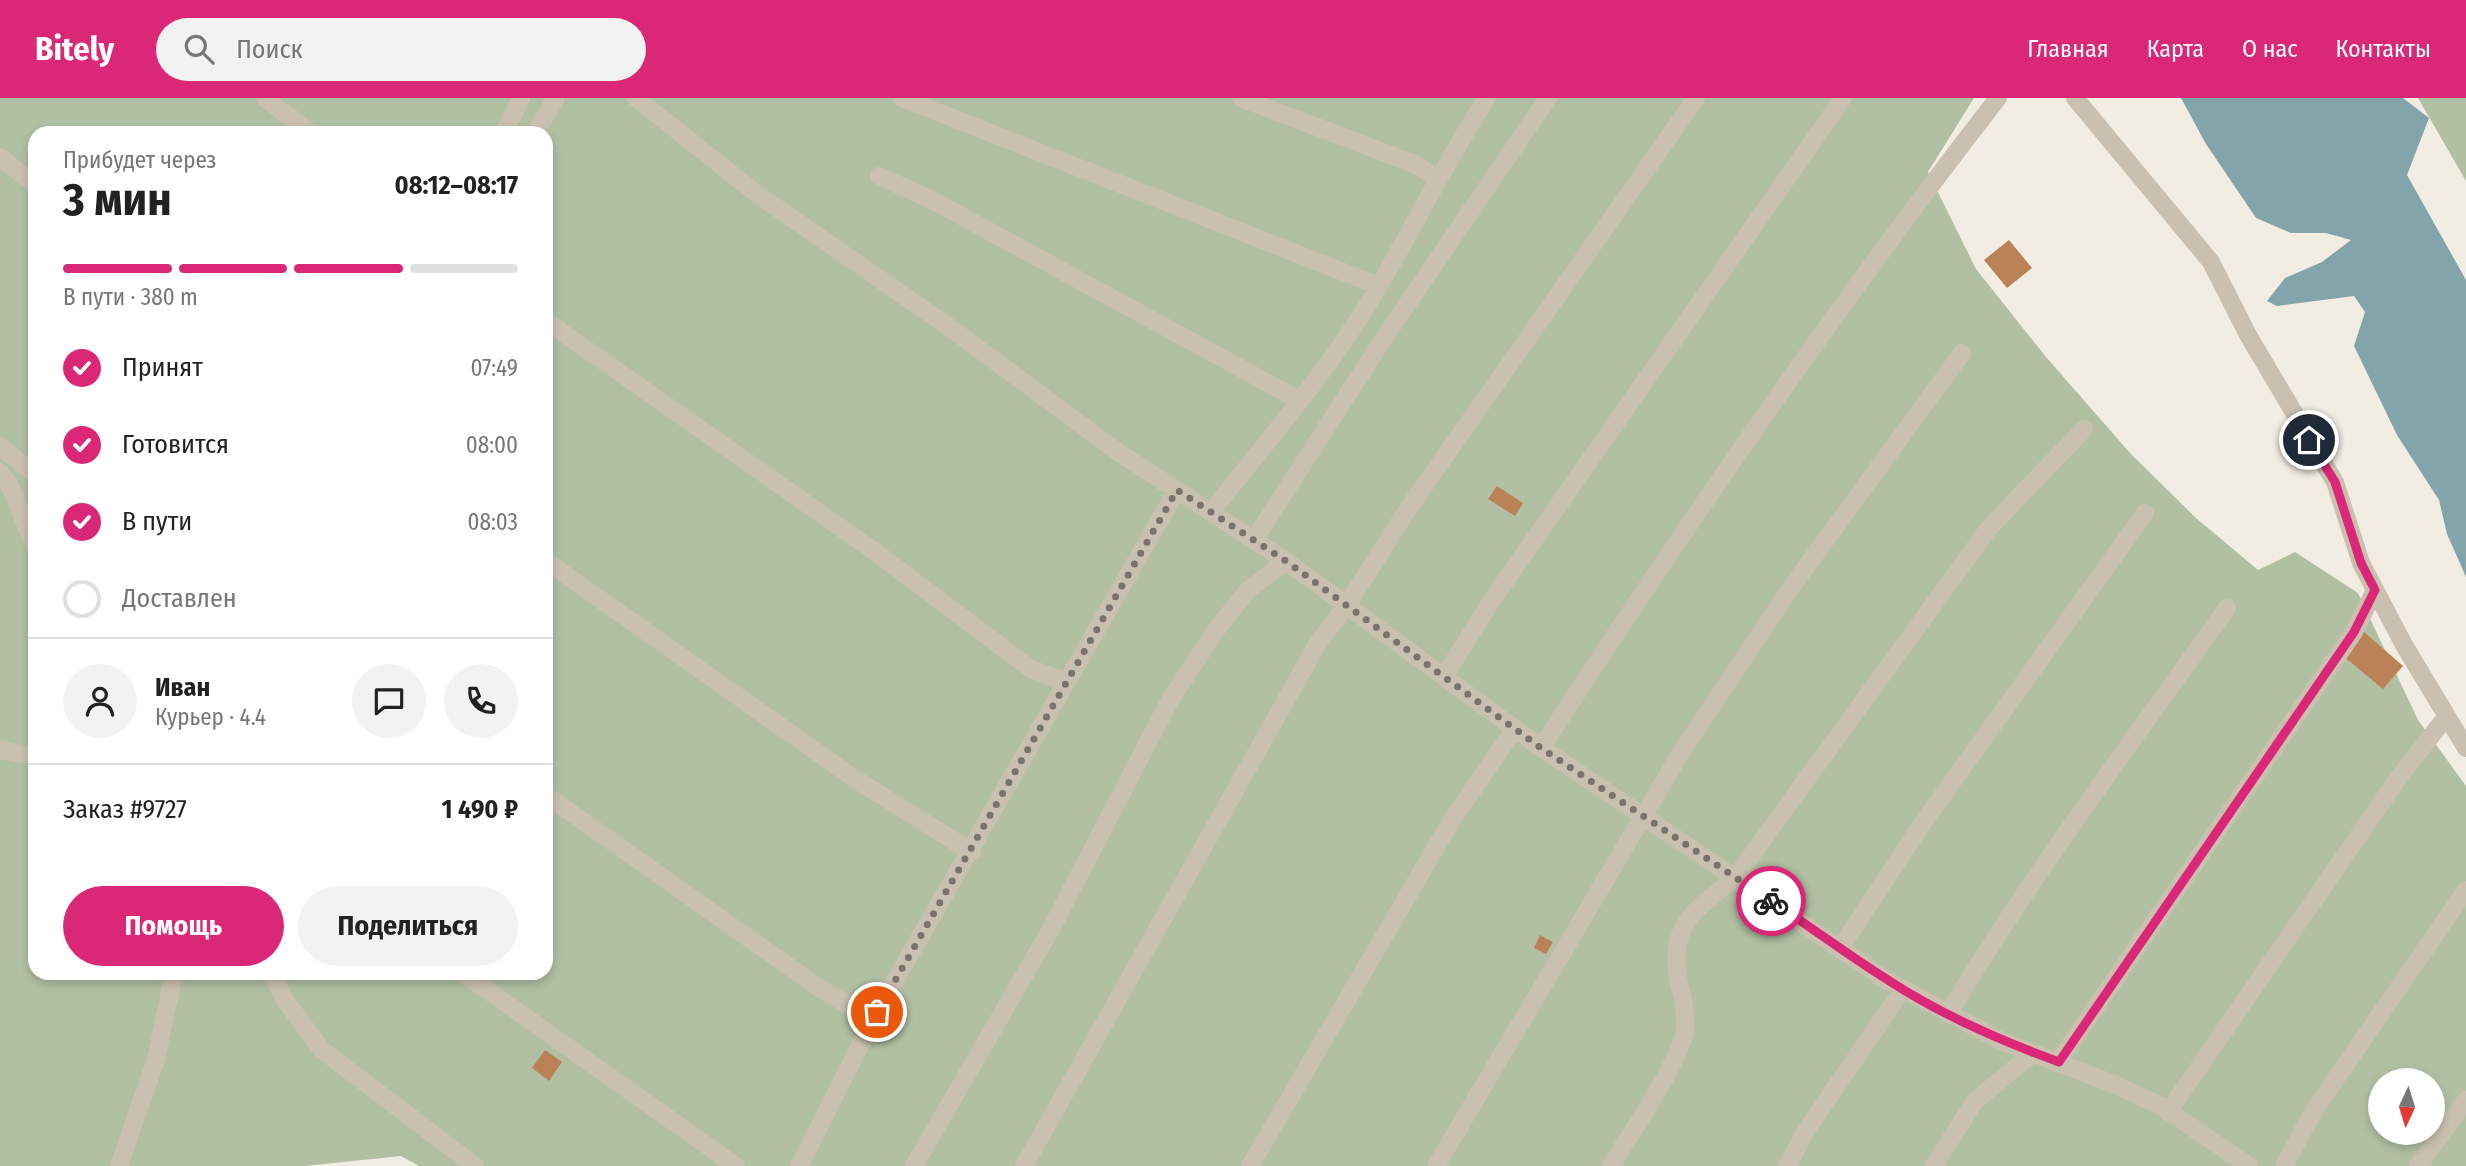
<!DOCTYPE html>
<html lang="ru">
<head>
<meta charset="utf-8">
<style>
  body { margin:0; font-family:"Fira Sans Condensed",sans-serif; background:#f2f2f2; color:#222; height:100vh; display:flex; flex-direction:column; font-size:26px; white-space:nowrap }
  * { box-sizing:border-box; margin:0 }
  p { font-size:23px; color:#767676 }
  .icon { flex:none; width:38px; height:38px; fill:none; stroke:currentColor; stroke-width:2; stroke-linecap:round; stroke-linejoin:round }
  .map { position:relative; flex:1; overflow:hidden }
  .side { position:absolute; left:28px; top:28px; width:525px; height:854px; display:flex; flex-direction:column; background:#fff; border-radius:21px; box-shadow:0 4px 10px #0003 }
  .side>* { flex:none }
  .needle { width:46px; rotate:184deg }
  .fabs { position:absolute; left:2368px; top:970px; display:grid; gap:14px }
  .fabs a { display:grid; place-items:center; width:77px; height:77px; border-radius:50%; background:#fff; box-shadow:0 4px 10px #0003; font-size:35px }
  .pin { position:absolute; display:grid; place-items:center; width:60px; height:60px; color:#fff; margin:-30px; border:4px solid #fff; border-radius:50%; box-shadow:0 2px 7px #0007 }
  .courier { position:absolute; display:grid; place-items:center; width:70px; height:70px; margin:-35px; border:5px solid #db2777; border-radius:50%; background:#fff; color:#222; box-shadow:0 2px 9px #0007 }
  .overview em { font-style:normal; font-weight:700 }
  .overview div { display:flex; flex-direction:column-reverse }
  .overview { display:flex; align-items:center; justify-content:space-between; height:119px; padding:0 35px }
  h1 { font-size:46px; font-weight:700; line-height:52px }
  .bar { display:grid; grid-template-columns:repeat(4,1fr); gap:10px 7px; align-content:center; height:84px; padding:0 35px }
  .bar i { height:9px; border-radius:5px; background:#e0e0e0 }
  .bar .active { background:#db2777 }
  .bar p { grid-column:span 4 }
  .line { display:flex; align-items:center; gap:18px; padding:0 35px; border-top:2px solid #e0e0e0 }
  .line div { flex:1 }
  .round { display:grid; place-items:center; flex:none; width:74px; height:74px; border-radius:37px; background:#f2f2f2 }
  ol { padding:0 35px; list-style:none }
  li { display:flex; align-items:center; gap:21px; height:77px }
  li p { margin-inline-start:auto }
  li .icon { padding:7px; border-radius:50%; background:#db2777; color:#fff; stroke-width:4 }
  li:last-child { color:#767676 }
  li i { width:38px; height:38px; border:4px solid #e0e0e0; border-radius:50% }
  .button { display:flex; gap:14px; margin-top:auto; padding:14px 35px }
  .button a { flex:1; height:80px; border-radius:42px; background:#db2777; color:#fff; font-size:28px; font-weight:700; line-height:80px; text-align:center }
  .button a+a { background:#f2f2f2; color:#222 }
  header { display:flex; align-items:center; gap:42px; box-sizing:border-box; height:98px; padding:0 35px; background:#db2777; color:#fff }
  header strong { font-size:33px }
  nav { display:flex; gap:38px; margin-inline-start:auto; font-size:24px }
  .search { width:490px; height:63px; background:#f2f2f2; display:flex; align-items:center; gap:18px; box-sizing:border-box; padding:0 24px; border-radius:38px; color:#767676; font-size:26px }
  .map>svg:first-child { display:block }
</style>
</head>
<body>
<header>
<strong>Bitely</strong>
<div class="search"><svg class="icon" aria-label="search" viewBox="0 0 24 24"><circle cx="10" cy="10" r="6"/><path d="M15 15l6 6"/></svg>Поиск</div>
<nav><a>Главная</a><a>Карта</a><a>О нас</a><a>Контакты</a></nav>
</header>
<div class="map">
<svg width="2466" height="1068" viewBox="0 0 2466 1068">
  <rect width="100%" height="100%" fill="#f2ede2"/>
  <!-- green -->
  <path fill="#b1c0a3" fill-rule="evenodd" d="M0,0h1974l-46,74 48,97 70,88 85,97 65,64 62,52 37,-18 63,41 60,127 48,66v380h-2047l-18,-10 -96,10h-305zM35,35h511v840h-511zM2380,982h52v52h-52z
    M2418,0h48v83z"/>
  <!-- water -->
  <path fill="#84a4ac" d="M2181,0h222l26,20 -22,57 59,105v297l-19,-43 -8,-34 -42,-65 -43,-89 11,-34 -11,-16 -77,10 -10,-5 18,-23 37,-16 29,-22 -25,-7h-35l-35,-15 -50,-74z"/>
  <!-- building -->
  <path fill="#bb8157" d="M2009,142l23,28 -25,20 -23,-28z
    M1497,388l26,17 -8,13 -27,-17z
    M2363,533l40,35 -20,23 -41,-34z
    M1540,837l13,7 -7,12 -12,-6z
    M545,952l17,12 -13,19 -17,-13z"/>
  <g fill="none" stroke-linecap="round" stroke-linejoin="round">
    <!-- minor -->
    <path stroke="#c9c0af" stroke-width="18" d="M265,0l46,35
      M636,0l121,96 192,133 169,125 168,109 251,184 351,236 113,60 110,42 50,23 88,60
      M902,0l477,188
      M1241,0l176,67 20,14
      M2075,0l136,164 37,73 87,147 26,81 43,82 62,103
      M504,35l17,-35
      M535,35l21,-35
      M0,59l35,28
      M879,78l53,24 367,200
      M546,223l328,230 157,118 35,13
      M0,348l35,28
      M0,374c18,21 22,50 35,74
      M1211,414c52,-66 109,-131 154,-203 43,-69 77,-143 122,-211
      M1254,442l130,-202 164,-240
      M546,463l309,218 117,73
      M1445,577l47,-75 351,-502
      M1541,650c144,-222 294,-441 457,-650
      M0,652l35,6
      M546,697l269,190 58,36
      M1841,849l79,-120 225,-314
      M271,875l14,27 37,50 153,116
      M463,875l273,193
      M1948,916c84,-140 184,-272 279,-406
      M2058,964l296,-430 21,-42
      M2168,1014l231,-335 47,-60
      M119,1068l37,-107 18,-86
      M799,1068l78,-154 300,-522
      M914,1068l137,-237 119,-229 46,-70 31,-39 39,-30
      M1024,1068l294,-523 29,-38 61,-96 288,-411
      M1250,1068l200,-343 65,-95
      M1436,1068l244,-412 110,-165 172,-236
      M1611,1068c21,-36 63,-94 73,-131 3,-15 0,-33 -4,-48 -14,-59 12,-75 55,-109l254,-350 95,-99
      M1787,1068l20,-37 96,-140
      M1934,1068l40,-64 59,-49
      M2284,1068l29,-54 153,-222
      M2418,1068l48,-66"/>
  </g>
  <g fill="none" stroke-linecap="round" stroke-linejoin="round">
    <!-- done -->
    <path stroke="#7a736c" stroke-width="7" stroke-dasharray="0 12.6" d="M877,914l300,-522 109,71 255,187 230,153"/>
    <!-- route -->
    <path stroke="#db2777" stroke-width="9" d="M1771,803c40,26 77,54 117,79 53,35 111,60 171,82l295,-430 21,-42 -14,-27 -26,-81 -26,-42"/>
  </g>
</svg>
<div class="fabs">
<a><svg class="needle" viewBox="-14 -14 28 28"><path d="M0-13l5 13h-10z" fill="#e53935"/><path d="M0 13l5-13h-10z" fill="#767676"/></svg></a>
</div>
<div class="pin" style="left:877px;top:914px;background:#ea580c"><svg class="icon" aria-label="bag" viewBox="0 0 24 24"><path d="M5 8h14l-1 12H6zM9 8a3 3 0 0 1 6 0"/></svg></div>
<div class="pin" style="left:2309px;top:342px;background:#1f2937"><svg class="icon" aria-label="home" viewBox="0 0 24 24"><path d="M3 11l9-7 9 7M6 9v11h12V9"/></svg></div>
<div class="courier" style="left:1771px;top:803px"><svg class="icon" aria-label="bike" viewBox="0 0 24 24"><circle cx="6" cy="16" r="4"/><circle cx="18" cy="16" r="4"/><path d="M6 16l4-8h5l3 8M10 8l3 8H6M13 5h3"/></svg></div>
<section class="side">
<div class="overview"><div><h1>3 мин</h1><p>Прибудет через</p></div><em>08:12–08:17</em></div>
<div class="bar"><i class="active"></i><i class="active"></i><i class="active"></i><i></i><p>В пути · 380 m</p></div>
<ol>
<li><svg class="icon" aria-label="check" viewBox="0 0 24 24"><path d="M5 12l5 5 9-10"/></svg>Принят<p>07:49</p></li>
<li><svg class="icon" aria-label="check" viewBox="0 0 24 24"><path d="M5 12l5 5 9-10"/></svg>Готовится<p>08:00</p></li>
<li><svg class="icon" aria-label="check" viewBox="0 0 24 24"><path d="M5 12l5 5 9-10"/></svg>В пути<p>08:03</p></li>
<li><i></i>Доставлен</li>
</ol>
<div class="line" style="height:126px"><a class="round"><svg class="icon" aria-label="person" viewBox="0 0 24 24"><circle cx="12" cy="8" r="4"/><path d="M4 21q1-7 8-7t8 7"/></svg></a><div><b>Иван</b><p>Курьер · 4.4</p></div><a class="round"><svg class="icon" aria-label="chat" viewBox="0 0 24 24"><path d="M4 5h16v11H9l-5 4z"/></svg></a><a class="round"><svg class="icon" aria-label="phone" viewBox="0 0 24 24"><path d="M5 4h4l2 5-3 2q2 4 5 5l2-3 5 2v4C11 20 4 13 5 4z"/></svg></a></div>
<div class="line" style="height:91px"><div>Заказ #9727</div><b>1 490 ₽</b></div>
<div class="button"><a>Помощь</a><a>Поделиться</a></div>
</section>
</div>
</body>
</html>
